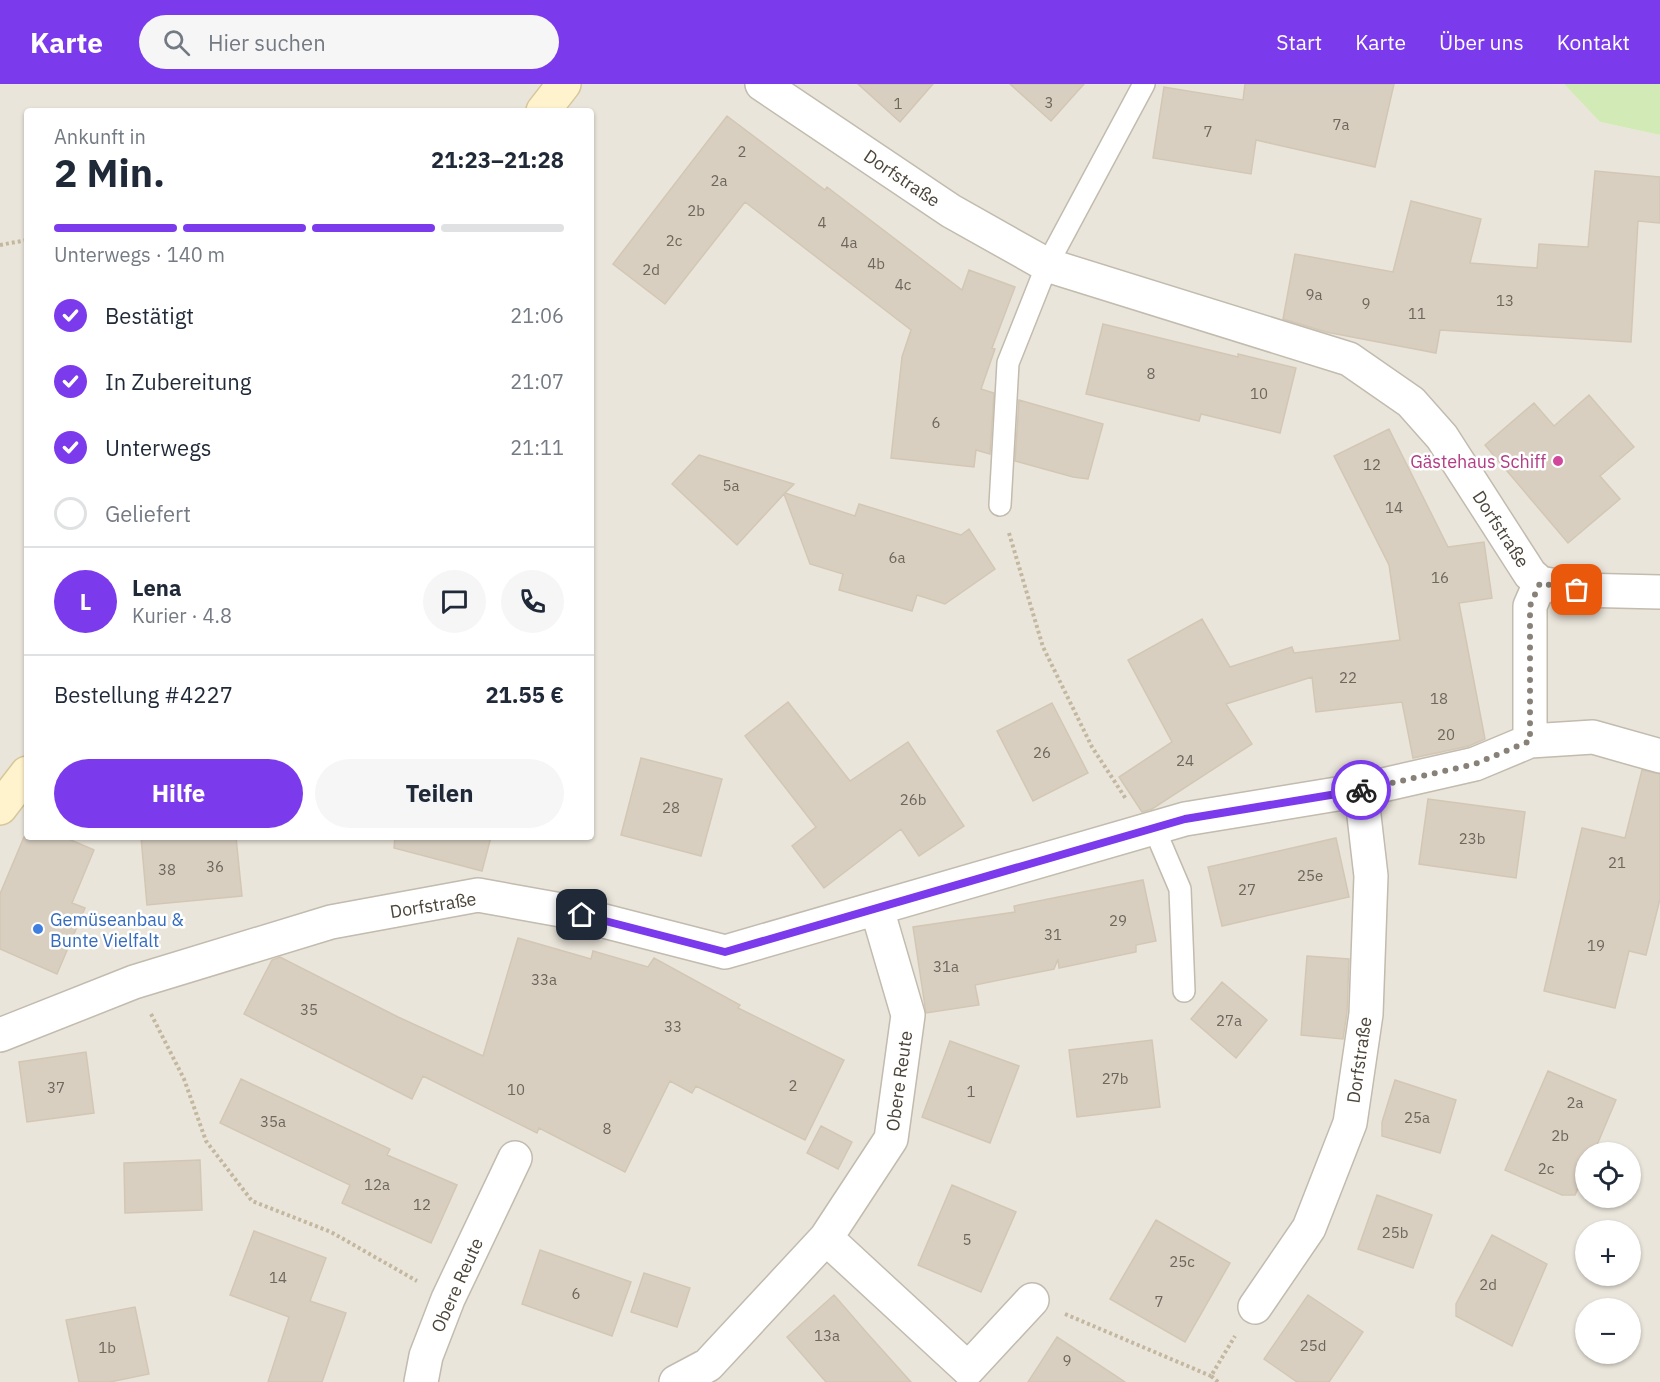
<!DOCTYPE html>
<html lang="de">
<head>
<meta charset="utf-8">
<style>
  body { margin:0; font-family:"IBM Plex Sans",sans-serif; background:#f6f6f7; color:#1f2937; height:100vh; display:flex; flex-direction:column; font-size:22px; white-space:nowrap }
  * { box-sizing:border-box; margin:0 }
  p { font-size:20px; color:#747a83 }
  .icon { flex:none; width:33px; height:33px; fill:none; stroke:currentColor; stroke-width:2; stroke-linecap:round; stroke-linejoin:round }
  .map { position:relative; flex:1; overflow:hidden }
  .panel { position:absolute; left:24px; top:24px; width:570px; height:732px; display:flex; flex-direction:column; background:#fff; border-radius:6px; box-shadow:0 2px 4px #0004 }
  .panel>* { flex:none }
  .buttons { position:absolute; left:1575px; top:1058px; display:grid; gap:12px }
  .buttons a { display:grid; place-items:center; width:66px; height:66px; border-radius:50%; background:#fff; box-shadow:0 2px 4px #0004; font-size:30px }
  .pin { position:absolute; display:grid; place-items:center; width:51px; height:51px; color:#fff; margin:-26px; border-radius:12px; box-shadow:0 3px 9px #0006 }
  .courier { position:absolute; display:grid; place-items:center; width:60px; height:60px; margin:-30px; border:4px solid #7c3aed; border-radius:50%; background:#fff; color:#222; box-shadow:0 2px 8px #0007 }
  .head em { font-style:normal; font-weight:700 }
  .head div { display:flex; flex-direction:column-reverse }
  .head { display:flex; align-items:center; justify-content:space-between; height:102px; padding:0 30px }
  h1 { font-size:39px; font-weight:700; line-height:45px }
  .bar { display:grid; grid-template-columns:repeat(4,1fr); gap:9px 6px; align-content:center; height:72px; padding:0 30px }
  .bar i { height:8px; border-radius:4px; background:#e0e1e3 }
  .bar .on { background:#7c3aed }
  .bar p { grid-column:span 4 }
  .line { display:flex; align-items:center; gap:15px; padding:0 30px; border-top:2px solid #e0e1e3 }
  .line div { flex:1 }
  .round { display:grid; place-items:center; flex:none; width:63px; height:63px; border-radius:32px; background:#f6f6f7 }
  ol { padding:0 30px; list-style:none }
  li { display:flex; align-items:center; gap:18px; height:66px }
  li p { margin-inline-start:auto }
  li .icon { padding:6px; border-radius:50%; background:#7c3aed; color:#fff; stroke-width:4 }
  li:last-child { color:#747a83 }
  li i { width:33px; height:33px; border:3px solid #e0e1e3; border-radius:50% }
  .primary-button { display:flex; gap:12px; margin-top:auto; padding:12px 30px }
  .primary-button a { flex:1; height:69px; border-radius:36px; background:#7c3aed; color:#fff; font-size:24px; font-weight:700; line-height:69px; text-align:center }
  .primary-button a+a { background:#f6f6f7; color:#1f2937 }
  header { display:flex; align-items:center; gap:36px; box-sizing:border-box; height:84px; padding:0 30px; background:#7c3aed; color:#fff }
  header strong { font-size:28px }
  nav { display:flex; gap:33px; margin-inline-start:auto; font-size:21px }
  .search { width:420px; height:54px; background:#f6f6f7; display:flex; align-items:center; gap:15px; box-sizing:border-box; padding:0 21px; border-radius:33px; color:#747a83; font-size:22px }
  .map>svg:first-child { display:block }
</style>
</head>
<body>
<header>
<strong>Karte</strong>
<div class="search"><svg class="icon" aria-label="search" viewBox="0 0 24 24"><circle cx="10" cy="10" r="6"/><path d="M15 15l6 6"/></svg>Hier suchen</div>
<nav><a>Start</a><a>Karte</a><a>Über uns</a><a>Kontakt</a></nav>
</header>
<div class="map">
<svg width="1660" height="1298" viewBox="0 0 1660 1298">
  <rect width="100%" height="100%" fill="#f6f3ec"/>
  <!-- residential -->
  <path fill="#eae5da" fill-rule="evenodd" d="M0,0h1564l36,38 60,13v1247h-1660zM27,27h564v726h-564zM1586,1068h44v45h-44zM1586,1146h44v45h-44zM1586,1224h44v45h-44z"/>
  <!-- green -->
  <path fill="#d2eab5" d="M1564,0h96v51l-60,-13z"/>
  <!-- building -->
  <path fill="#d8cfc1" stroke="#d3c7b4" stroke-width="1.5" d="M858,0h75l-33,38z
    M1010,0h74l-33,37z
    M1245,0h149l-19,83 -119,-27 -5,34 -98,-16 11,-71 79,13z
    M727,32l98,74 2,-3 135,103 7,-20 46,17 -23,61 3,1 -14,40 13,4 -4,61 -14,-4 -2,17 -83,-9 11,-101 9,-27 -166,-128 -80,102 -52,-40z
    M1595,87l65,6v46l-22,-2 -7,121 -191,-12 -4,23 -110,-21 -43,-13 12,-65 98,18 18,-71 70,18 -11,44 67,5 2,-24 49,3z
    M1103,240l135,33v-3l58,14 -16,65 -79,-19 -2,7 -113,-27z
    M1589,311l45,52 -34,29 20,23 -52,44 -83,-98 49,-42 20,23z
    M1019,316l84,24 -15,55 -15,-2 -58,-16z
    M1389,345l59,118 36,-5 8,56 -33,5 26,136 -16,7 -56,12 -11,-56 -86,10 -4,-35 -86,27 26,40 -100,65 -10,3 -23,-35 53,-35 -44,-82 74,-41 28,48 62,-20 2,6 106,-13 -11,-75 -55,-109z
    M699,371l95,29 -9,9 70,23 4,-12 102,31 8,-6 26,40 -50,35 -28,-9 -5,16 -73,-21 4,-16 -33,-10 -26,-70 -47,51 -65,-61z
    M788,618l62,79 58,-39 56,84 -45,30 -18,-27 -77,59 -32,-42 24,-19 -71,-91z
    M1052,619l36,70 -55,28 -36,-70z
    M641,674l81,21 -21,77 -80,-21z
    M1642,686l18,4v125l-14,56 -17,-4 -14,57 -71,-17 38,-163 43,10z
    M1428,715l97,13 -9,66 -97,-14z
    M24,753h40l30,13 -22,53 13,5 -28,66 -57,-25v-55z
    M141,753h95l6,59 -95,9z
    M395,753h96l-9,34 -88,-23z
    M1336,754l13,59 -127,29 -14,-59z
    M1143,796l13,61 -20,4v7l-77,16 -1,-9 -4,10 -79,16 4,20 -53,8 -13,-86 102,-15 -1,-6z
    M518,854l73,21 2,-8 55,16 6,-9 86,47 -2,3 106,52 -39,80 -109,-54 -4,7 -22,-12 -45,91 -86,-44 -2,5 -114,-57 -11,23 -168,-85 28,-54 8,-3 118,60 85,39z
    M1307,872l42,3 -2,53 -4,27 -42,-4z
    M1222,898l45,38 -31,38 -45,-39z
    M1152,956l8,67 -83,10 -8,-67z
    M950,957l69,25 -29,77 -68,-26z
    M86,968l8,61 -67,9 -8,-60z
    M1548,987l68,29 -22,52h-8v19l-11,24h-13l-57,-25z
    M241,995l149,70 -3,6 70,30 -26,58 -89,-40 8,-18 -130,-62z
    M1395,996l61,20 -16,53 -58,-17v-14z
    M821,1042l31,16 -14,27 -31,-16z
    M200,1076l2,50 -77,3 -1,-50z
    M952,1101l64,27 -35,80 -63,-27z
    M1377,1111l55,20 -19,53 -55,-19z
    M1156,1136l74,43 -45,79 -75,-43z
    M254,1147l72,27 -16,43 36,12 -24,69h-54l21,-65 -59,-22z
    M1492,1151l55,29 -35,82 -56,-30v-12z
    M540,1166l91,32 -19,54 -90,-32z
    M644,1189l46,15 -13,39 -46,-15z
    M834,1211l33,38 44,49h-85l-39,-45z
    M1308,1211l55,37 -34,50h-32l-33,-23z
    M135,1223l14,67 -39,8h-31l-13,-62z
    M1057,1253l68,45h-97z"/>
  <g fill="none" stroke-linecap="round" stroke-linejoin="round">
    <!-- lane casing -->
    <g stroke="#c2bbae" stroke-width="24">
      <path id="lane" d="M1000,421l8,-142 39,-98 97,-181
        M1154,744l26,61 4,102"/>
    </g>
    <!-- street casing -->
    <g stroke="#c2bbae" stroke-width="36">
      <path id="street" d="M762,0l189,127 96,54 302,94 62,43 31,35 88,137 10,9 37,7 83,2
        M1530,657v-135l10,-23
        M0,951l134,-53 197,-60 147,-27 83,15 164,42 460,-133 176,-29 114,-26 55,-23 63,-4 67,19
        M826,1154l142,131 64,-69
        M1255,1223l54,-79 41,-105 16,-109 5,-138 -10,-86
        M421,1298l5,-26 22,-57 67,-141
        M676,1298l32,-17 118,-127 65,-99 17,-124 -31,-106"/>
    </g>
    <!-- secondary casing -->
    <g stroke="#d6c79b" stroke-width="36">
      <path id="secondary" d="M543,27l21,-27
        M0,724l27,-35"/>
    </g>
    <!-- path -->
    <path stroke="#c4b79f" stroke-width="4" stroke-dasharray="3 3" stroke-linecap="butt" d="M0,161l27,-5
      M1009,449l34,114 49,100 34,52
      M151,930l33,65 22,62 46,60 79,31 86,49
      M1065,1230l146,62
      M1218,1298l-7,-6 24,-40"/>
    <!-- lane -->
    <use href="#lane" stroke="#fff" stroke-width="21"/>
    <!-- street -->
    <use href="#street" stroke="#fff" stroke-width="33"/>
    <!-- secondary -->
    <use href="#secondary" stroke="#fff3cd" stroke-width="33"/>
  </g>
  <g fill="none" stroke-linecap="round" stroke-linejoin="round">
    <!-- done -->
    <path stroke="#878178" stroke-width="6" stroke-dasharray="0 10.8" d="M1361,706l114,-26 55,-23v-135l10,-23 37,7"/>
    <!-- route -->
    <path stroke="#7c3aed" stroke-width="8" d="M582,831l143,37 460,-133 176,-29"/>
  </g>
  <!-- markers -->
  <circle fill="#d1479c" stroke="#fff" stroke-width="2" cx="1558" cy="377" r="6"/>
  <circle fill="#3f7fe0" stroke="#fff" stroke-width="2" cx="38" cy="845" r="6"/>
  <g text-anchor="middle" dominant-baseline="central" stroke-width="5" stroke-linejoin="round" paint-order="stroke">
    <!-- number labels -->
    <g font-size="15" fill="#6e675b">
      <text x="1049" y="18">3</text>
      <text x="898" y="19">1</text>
      <text x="1341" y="40">7a</text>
      <text x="1208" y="47">7</text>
      <text x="742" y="67">2</text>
      <text x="719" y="96">2a</text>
      <text x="696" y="126">2b</text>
      <text x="822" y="138">4</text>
      <text x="674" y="156">2c</text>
      <text x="849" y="158">4a</text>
      <text x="876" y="179">4b</text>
      <text x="651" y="185">2d</text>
      <text x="903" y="200">4c</text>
      <text x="1314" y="210">9a</text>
      <text x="1505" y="216">13</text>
      <text x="1366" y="219">9</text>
      <text x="1417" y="229">11</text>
      <text x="1151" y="289">8</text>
      <text x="1259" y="309">10</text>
      <text x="936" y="338">6</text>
      <text x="1372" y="380">12</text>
      <text x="731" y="401">5a</text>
      <text x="1394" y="423">14</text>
      <text x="897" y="473">6a</text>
      <text x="1440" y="493">16</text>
      <text x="1348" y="593">22</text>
      <text x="1439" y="614">18</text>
      <text x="1446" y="650">20</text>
      <text x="1042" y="668">26</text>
      <text x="1185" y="676">24</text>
      <text x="913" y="715">26b</text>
      <text x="671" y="723">28</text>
      <text x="1472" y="754">23b</text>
      <text x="1617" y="778">21</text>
      <text x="215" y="782">36</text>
      <text x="167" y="785">38</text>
      <text x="1310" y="791">25e</text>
      <text x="1247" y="805">27</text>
      <text x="1118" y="836">29</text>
      <text x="1053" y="850">31</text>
      <text x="1596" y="861">19</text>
      <text x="946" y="882">31a</text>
      <text x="544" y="895">33a</text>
      <text x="309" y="925">35</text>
      <text x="1229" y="936">27a</text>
      <text x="673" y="942">33</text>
      <text x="1115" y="994">27b</text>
      <text x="793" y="1001">2</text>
      <text x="56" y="1003">37</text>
      <text x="516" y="1005">10</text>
      <text x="971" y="1007">1</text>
      <text x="1575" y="1018">2a</text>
      <text x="1417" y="1033">25a</text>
      <text x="273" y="1037">35a</text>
      <text x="607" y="1044">8</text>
      <text x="1560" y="1051">2b</text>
      <text x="1546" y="1084">2c</text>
      <text x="377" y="1100">12a</text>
      <text x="422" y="1120">12</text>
      <text x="1395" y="1148">25b</text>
      <text x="967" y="1155">5</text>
      <text x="1182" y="1177">25c</text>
      <text x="278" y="1193">14</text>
      <text x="1488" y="1200">2d</text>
      <text x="576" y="1209">6</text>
      <text x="1159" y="1217">7</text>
      <text x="827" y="1251">13a</text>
      <text x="1313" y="1261">25d</text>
      <text x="107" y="1263">1b</text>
      <text x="1067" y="1276">9</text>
    </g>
    <!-- street labels -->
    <g font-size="18" fill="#4b4439" stroke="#fff">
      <text transform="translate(902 94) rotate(34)">Dorfstraße</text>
      <text transform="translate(1501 445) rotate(57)">Dorfstraße</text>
      <text transform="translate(433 821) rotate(-9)">Dorfstraße</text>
      <text transform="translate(1359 976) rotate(-82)">Dorfstraße</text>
      <text transform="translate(899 997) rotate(-82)">Obere Reute</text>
      <text transform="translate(457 1201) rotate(-66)">Obere Reute</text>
    </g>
    <!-- hotel labels -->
    <g font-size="18" fill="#b23c85" stroke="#fff" text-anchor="end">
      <text x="1546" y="377">Gästehaus Schiff</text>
    </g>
    <!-- shop labels -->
    <g font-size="18" fill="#366cbe" stroke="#fff" text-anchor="start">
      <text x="50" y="835">Gemüseanbau &amp;<tspan x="50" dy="21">Bunte Vielfalt</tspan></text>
    </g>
  </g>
</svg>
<div class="buttons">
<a><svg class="icon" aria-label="locate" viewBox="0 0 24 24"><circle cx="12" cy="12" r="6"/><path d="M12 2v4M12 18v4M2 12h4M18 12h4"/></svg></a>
<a>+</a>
<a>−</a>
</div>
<div class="pin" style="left:1577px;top:506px;background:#ea580c"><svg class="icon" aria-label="bag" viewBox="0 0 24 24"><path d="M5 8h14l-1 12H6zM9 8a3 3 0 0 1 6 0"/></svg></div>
<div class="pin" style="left:582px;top:831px;background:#1f2937"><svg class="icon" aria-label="home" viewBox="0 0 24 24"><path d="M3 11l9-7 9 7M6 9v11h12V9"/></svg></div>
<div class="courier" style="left:1361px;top:706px"><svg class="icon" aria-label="bike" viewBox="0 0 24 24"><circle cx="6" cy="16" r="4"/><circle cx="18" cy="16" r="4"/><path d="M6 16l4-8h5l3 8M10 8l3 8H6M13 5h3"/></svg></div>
<section class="panel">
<div class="head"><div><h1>2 Min.</h1><p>Ankunft in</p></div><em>21:23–21:28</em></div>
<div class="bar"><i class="on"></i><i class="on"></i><i class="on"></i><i></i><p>Unterwegs · 140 m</p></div>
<ol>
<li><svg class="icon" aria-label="check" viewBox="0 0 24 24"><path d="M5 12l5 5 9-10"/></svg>Bestätigt<p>21:06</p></li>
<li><svg class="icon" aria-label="check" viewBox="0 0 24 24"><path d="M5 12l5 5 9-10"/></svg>In Zubereitung<p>21:07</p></li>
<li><svg class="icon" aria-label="check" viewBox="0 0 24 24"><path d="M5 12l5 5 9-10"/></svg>Unterwegs<p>21:11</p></li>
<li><i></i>Geliefert</li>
</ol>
<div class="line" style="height:108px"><b class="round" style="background:#7c3aed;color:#fff">L</b><div><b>Lena</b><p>Kurier · 4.8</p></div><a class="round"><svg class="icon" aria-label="chat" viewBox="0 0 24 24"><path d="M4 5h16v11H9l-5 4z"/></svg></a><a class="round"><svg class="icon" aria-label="phone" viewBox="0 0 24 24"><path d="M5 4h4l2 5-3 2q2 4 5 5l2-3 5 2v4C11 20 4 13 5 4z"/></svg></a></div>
<div class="line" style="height:78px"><div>Bestellung #4227</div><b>21.55 €</b></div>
<div class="primary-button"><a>Hilfe</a><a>Teilen</a></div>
</section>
</div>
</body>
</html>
